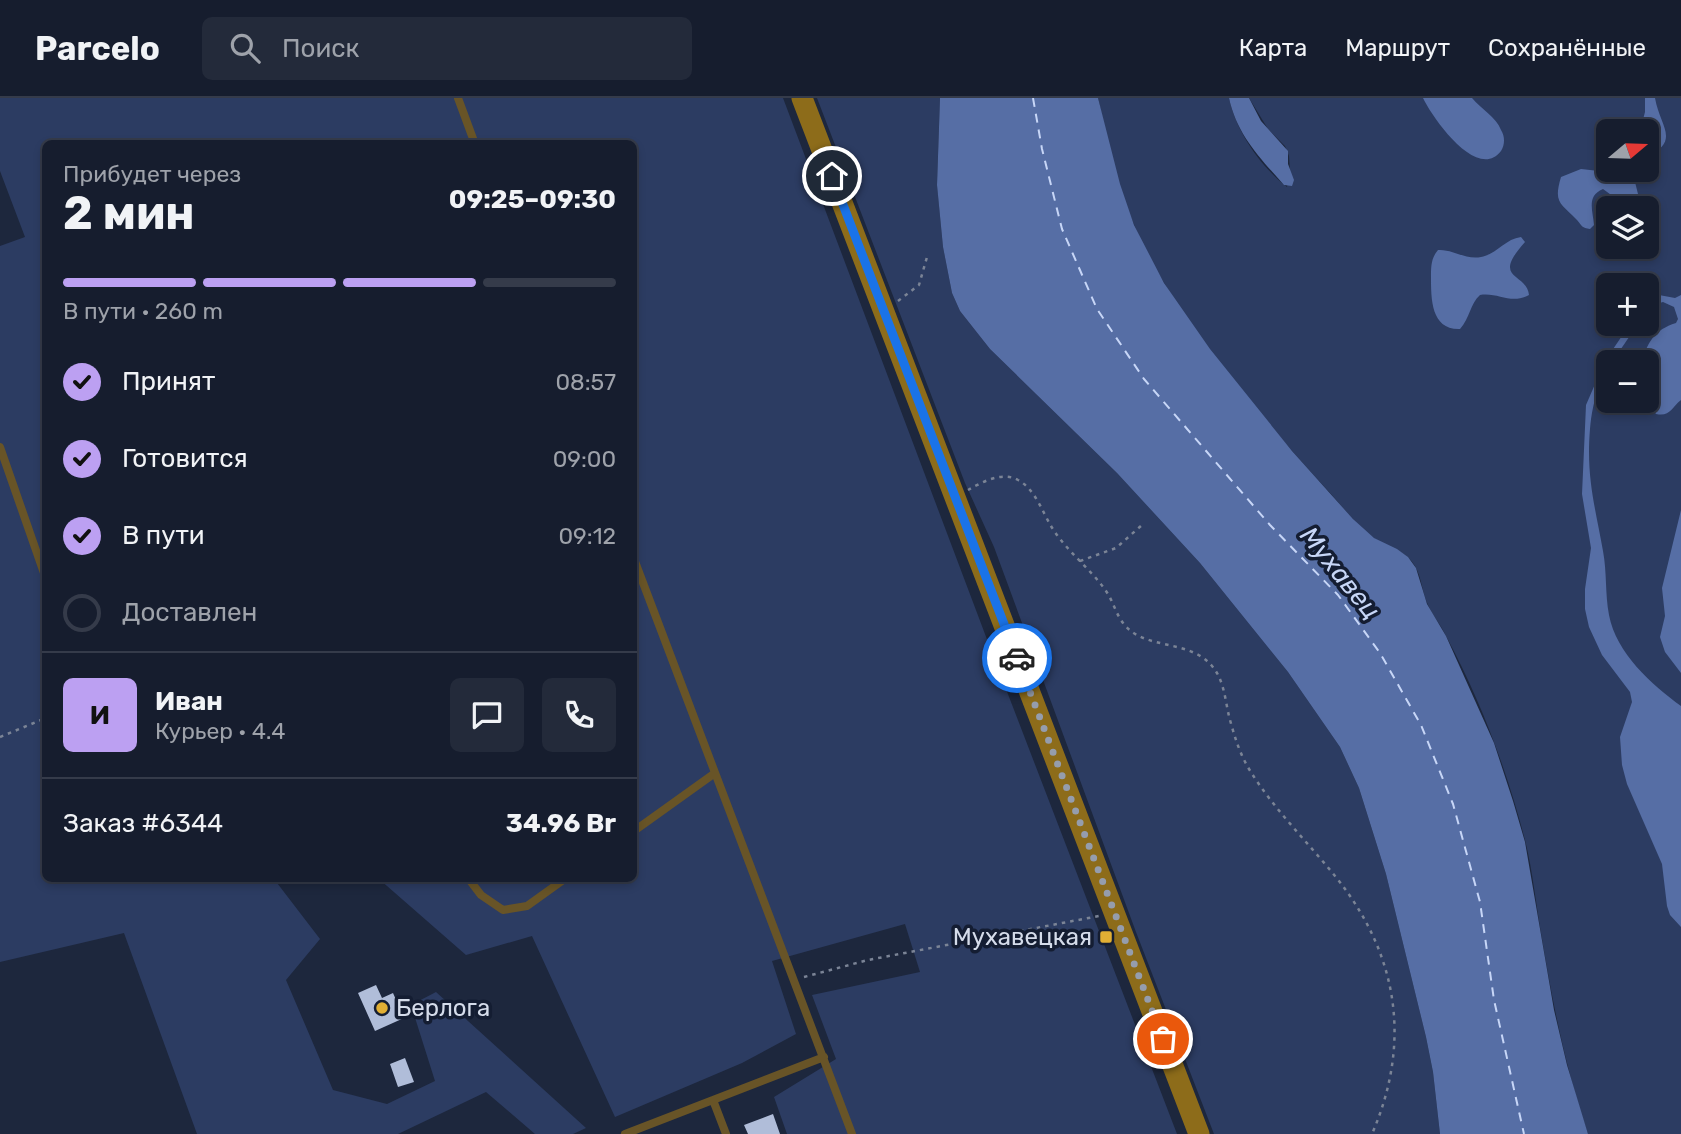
<!DOCTYPE html>
<html lang="ru">
<head>
<meta charset="utf-8">
<style>
  body { margin:0; font-family:Rubik,sans-serif; background:#232a3a; color:#f1f3f6; height:100vh; display:flex; flex-direction:column; font-size:26px; white-space:nowrap }
  * { box-sizing:border-box; margin:0 }
  p { font-size:23px; color:#9ea2aa }
  .icon { flex:none; width:38px; height:38px; fill:none; stroke:currentColor; stroke-width:2; stroke-linecap:round; stroke-linejoin:round }
  .map { position:relative; flex:1; overflow:hidden }
  .side { position:absolute; left:42px; top:42px; width:595px; height:742px; display:flex; flex-direction:column; background:#161d2e; border-radius:10px; box-shadow:0 4px 10px #0003,0 0 0 2px #353b4a }
  .side>* { flex:none }
  .needle { width:46px; rotate:71deg }
  .controls { position:absolute; left:1596px; top:21px; display:grid; gap:14px }
  .controls a { display:grid; place-items:center; width:63px; height:63px; border-radius:10px; background:#161d2e; box-shadow:0 4px 10px #0003,0 0 0 2px #353b4a; font-size:35px }
  .pin { position:absolute; display:grid; place-items:center; width:60px; height:60px; color:#fff; margin:-30px; border:4px solid #fff; border-radius:50%; box-shadow:0 2px 7px #0007 }
  .courier { position:absolute; display:grid; place-items:center; width:70px; height:70px; margin:-35px; border:5px solid #1a73e8; border-radius:50%; background:#fff; color:#222; box-shadow:0 2px 9px #0007 }
  .head em { font-style:normal; font-weight:700 }
  .head div { display:flex; flex-direction:column-reverse }
  .head { display:flex; align-items:center; justify-content:space-between; height:119px; padding:0 21px }
  h1 { font-size:46px; font-weight:700; line-height:52px }
  .bar { display:grid; grid-template-columns:repeat(4,1fr); gap:10px 7px; align-content:center; height:84px; padding:0 21px }
  .bar i { height:9px; border-radius:5px; background:#353b4a }
  .bar .current { background:#bca0f2 }
  .bar p { grid-column:span 4 }
  .line { display:flex; align-items:center; gap:18px; padding:0 21px; border-top:2px solid #353b4a }
  .line div { flex:1 }
  .round { display:grid; place-items:center; flex:none; width:74px; height:74px; border-radius:10px; background:#232a3a }
  ol { padding:0 21px; list-style:none }
  li { display:flex; align-items:center; gap:21px; height:77px }
  li p { margin-inline-start:auto }
  li .icon { padding:7px; border-radius:50%; background:#bca0f2; color:#111; stroke-width:4 }
  li:last-child { color:#9ea2aa }
  li i { width:38px; height:38px; border:4px solid #353b4a; border-radius:50% }
  header { display:flex; align-items:center; gap:42px; box-sizing:border-box; height:98px; padding:0 35px; background:#161d2e; border-bottom:2px solid #353b4a }
  header strong { font-size:33px }
  nav { display:flex; gap:38px; margin-inline-start:auto; font-size:24px }
  .search { width:490px; height:63px; background:#232a3a; display:flex; align-items:center; gap:18px; box-sizing:border-box; padding:0 24px; border-radius:10px; color:#9ea2aa; font-size:26px }
  .map>svg:first-child { display:block }
</style>
</head>
<body>
<header>
<strong>Parcelo</strong>
<div class="search"><svg class="icon" aria-label="search" viewBox="0 0 24 24"><circle cx="10" cy="10" r="6"/><path d="M15 15l6 6"/></svg>Поиск</div>
<nav><a>Карта</a><a>Маршрут</a><a>Сохранённые</a></nav>
</header>
<div class="map">
<svg width="1681" height="1036" viewBox="0 0 1681 1036">
  <rect width="100%" height="100%" fill="#1d273d"/>
  <!-- green -->
  <path fill="#2c3c62" fill-rule="evenodd" d="M0,0h783l208,552 186,484h-390l-13,-37 62,-38 -24,-64 108,-23 -15,-48 -133,37 24,73 -54,29 -127,54 -83,-181 -66,19 -87,-76 255,-1v-734h-588v734l228,1 46,60 -34,41 47,110 54,14 48,-23 -24,-76 25,-13 150,136 -13,6h-38l-49,-42 -88,42h-201l-73,-201 -124,29v-716l25,-9 -25,-66z
    M817,0h123l-3,86 6,63 9,46 8,18 30,38 127,124 83,90 88,109 52,75 19,41 27,86 40,163 7,35 7,62h-226l-78,-202 -142,-385 -29,-64z
    M1098,0h131c7,33 31,68 58,89l3,-16 -1,-15 -4,-10 -17,-17 -19,-31h432v1036h-93c-22,-64 -35,-129 -46,-195 -6,-33 -9,-67 -17,-99 -18,-70 -45,-141 -79,-204 -5,-11 -13,-20 -18,-31 -6,-12 -6,-27 -13,-39 -10,-17 -28,-18 -43,-29 -15,-12 -28,-28 -41,-43 -69,-75 -154,-172 -195,-265 -19,-41 -28,-87 -38,-131zM1608,33h39v39h-39zM1608,110h39v39h-39zM1608,187h39v39h-39zM1608,264h39v39h-39z"/>
  <!-- water -->
  <path fill="#566ea5" d="M940,0h158l22,86 14,41 30,58 46,66 82,102 61,68 21,19 23,11 11,8 8,11 11,36 19,32 48,107 19,58 12,41 29,168 13,55 21,69h-148l-7,-62 -7,-35 -40,-163 -27,-86 -19,-41 -52,-75 -88,-109 -83,-90 -127,-124 -30,-38 -8,-18 -9,-46 -6,-62z
    M1229,0h20l12,23 27,30v13l6,16 -2,6 -8,-1c-24,-27 -47,-50 -55,-87z
    M1423,0h49c9,11 24,19 29,32 4,6 4,15 0,21 -24,31 -69,-34 -78,-53z
    M1645,0h10c5,29 26,42 -8,59v-26h-7l5,-19z
    M1581,71l18,2 15,11c9,-1 12,-4 15,-12h10l-4,12 4,16 15,8 4,6 -3,4h-8v-8h-18l-26,-19c-17,7 -10,22 -9,36l-4,4c-8,-1 -8,-3 -13,-9 -16,-17 -24,-16 -16,-43z
    M1521,139l4,5c-35,39 2,30 4,53 -18,10 -31,-3 -49,0 -10,9 -10,23 -20,34 -29,1 -29,-30 -29,-52 0,-10 0,-19 7,-27 15,-1 27,10 43,7 16,-3 24,-18 40,-20z
    M1659,197l16,3 6,-3v105c-10,8 -11,17 -25,14l-10,-13 1,-39h-6c8,-21 13,-32 35,-39l2,-4 -4,-12 -11,-5 -7,2 -9,8v-11z
    M1630,226h8l-26,38h-4c0,10 -5,17 -9,25 -5,13 -8,28 -9,42 -4,48 5,77 13,122 4,21 2,43 6,64 7,38 43,70 72,91v221l-11,-12 -3,-9 -5,-42 -35,-80 -5,-19 -2,-28 12,-35 -2,-10 -28,-37 -13,-28 -4,-18v-20l6,-41 -9,-54 4,-89 19,-44z
    M1681,412v163l-16,-21 -5,-15 5,-21 -3,-28z"/>
  <g fill="none" stroke-linecap="round" stroke-linejoin="round">
    <!-- ferry -->
    <path stroke="#c7d6f7" stroke-width="2" stroke-dasharray="9 7" stroke-linecap="butt" d="M1033,0l9,51 20,80 35,80 47,70 126,146 68,70 42,58 41,72 32,79 27,98 14,98 30,134"/>
  </g>
  <!-- building -->
  <path fill="#b0bdd9" d="M376,887l6,13 11,-5 11,25 -29,13 -17,-38z
    M405,960l9,24 -16,5 -8,-23z
    M773,1016l7,20h-32l-4,-9z"/>
  <g fill="none" stroke-linecap="round" stroke-linejoin="round">
    <!-- path -->
    <path stroke="#7b8496" stroke-width="2.5" stroke-dasharray="3.5 5" stroke-linecap="butt" d="M898,203l21,-16 8,-28
      M968,392c14,-8 34,-19 50,-10 17,9 24,31 33,46 15,25 39,42 55,65 7,10 10,23 17,32 21,28 65,15 89,43 13,15 13,36 18,54 5,18 10,34 19,49 25,41 60,74 90,112 60,77 72,163 33,253
      M1080,463l36,-13 26,-23
      M0,639l46,-19
      M804,879l64,-17 231,-44"/>
    <!-- lane -->
    <path stroke="#685427" stroke-width="8" d="M458,0l17,46
      M0,349l46,132
      M634,461l218,575
      M634,733l81,-58
      M468,780l13,17 22,15 24,-4 39,-28
      M713,1002l13,34
      M625,1036l199,-77"/>
    <!-- secondary -->
    <path stroke="#8d6c1a" stroke-width="21" d="M802,0l397,1036"/>
  </g>
  <g fill="none" stroke-linecap="round" stroke-linejoin="round">
    <!-- done -->
    <path stroke="#959dad" stroke-width="7" stroke-dasharray="0 12.6" d="M1017,560l146,381"/>
    <!-- route -->
    <path stroke="#1a73e8" stroke-width="9" d="M832,78l185,482"/>
  </g>
  <!-- markers -->
  <g fill="#e1af34" stroke="#141d32" stroke-width="2.5">
    <rect x="1099" y="832" width="14" height="14" rx="3.5"/>
    <circle cx="382" cy="910" r="7"/>
  </g>
  <g text-anchor="middle" dominant-baseline="central" stroke-width="7" stroke-linejoin="round" paint-order="stroke">
    <!-- poi labels -->
    <g font-size="24" fill="#d5dcea" stroke="#141d32" text-anchor="end">
      <text x="1092" y="839">Мухавецкая</text>
      <text x="396" y="910" text-anchor="start">Берлога</text>
    </g>
    <!-- water labels -->
    <g font-size="26" font-style="italic" fill="#c7d6f7" stroke="#141d32">
      <text transform="translate(1340 475) rotate(51)">Мухавец</text>
    </g>
  </g>
</svg>
<div class="controls">
<a><svg class="needle" viewBox="-14 -14 28 28"><path d="M0-13l5 13h-10z" fill="#e53935"/><path d="M0 13l5-13h-10z" fill="#9ea2aa"/></svg></a>
<a><svg class="icon" aria-label="layers" viewBox="0 0 24 24"><path d="M12 4l9 5-9 5-9-5zM3 14l9 5 9-5"/></svg></a>
<a>+</a>
<a>−</a>
</div>
<div class="pin" style="left:1163px;top:941px;background:#ea580c"><svg class="icon" aria-label="bag" viewBox="0 0 24 24"><path d="M5 8h14l-1 12H6zM9 8a3 3 0 0 1 6 0"/></svg></div>
<div class="pin" style="left:832px;top:78px;background:#1f2937"><svg class="icon" aria-label="home" viewBox="0 0 24 24"><path d="M3 11l9-7 9 7M6 9v11h12V9"/></svg></div>
<div class="courier" style="left:1017px;top:560px"><svg class="icon" aria-label="car" viewBox="0 0 24 24"><path d="M5 17H2v-5l4-1 3-4h7l3 4 3 1v5h-3M9 17h6M6 11h13"/><circle cx="7" cy="17" r="2"/><circle cx="17" cy="17" r="2"/></svg></div>
<section class="side">
<div class="head"><div><h1>2 мин</h1><p>Прибудет через</p></div><em>09:25–09:30</em></div>
<div class="bar"><i class="current"></i><i class="current"></i><i class="current"></i><i></i><p>В пути · 260 m</p></div>
<ol>
<li><svg class="icon" aria-label="check" viewBox="0 0 24 24"><path d="M5 12l5 5 9-10"/></svg>Принят<p>08:57</p></li>
<li><svg class="icon" aria-label="check" viewBox="0 0 24 24"><path d="M5 12l5 5 9-10"/></svg>Готовится<p>09:00</p></li>
<li><svg class="icon" aria-label="check" viewBox="0 0 24 24"><path d="M5 12l5 5 9-10"/></svg>В пути<p>09:12</p></li>
<li><i></i>Доставлен</li>
</ol>
<div class="line" style="height:126px"><b class="round" style="background:#bca0f2;color:#111">И</b><div><b>Иван</b><p>Курьер · 4.4</p></div><a class="round"><svg class="icon" aria-label="chat" viewBox="0 0 24 24"><path d="M4 5h16v11H9l-5 4z"/></svg></a><a class="round"><svg class="icon" aria-label="phone" viewBox="0 0 24 24"><path d="M5 4h4l2 5-3 2q2 4 5 5l2-3 5 2v4C11 20 4 13 5 4z"/></svg></a></div>
<div class="line" style="height:91px"><div>Заказ #6344</div><b>34.96 Br</b></div>
</section>
</div>
</body>
</html>
